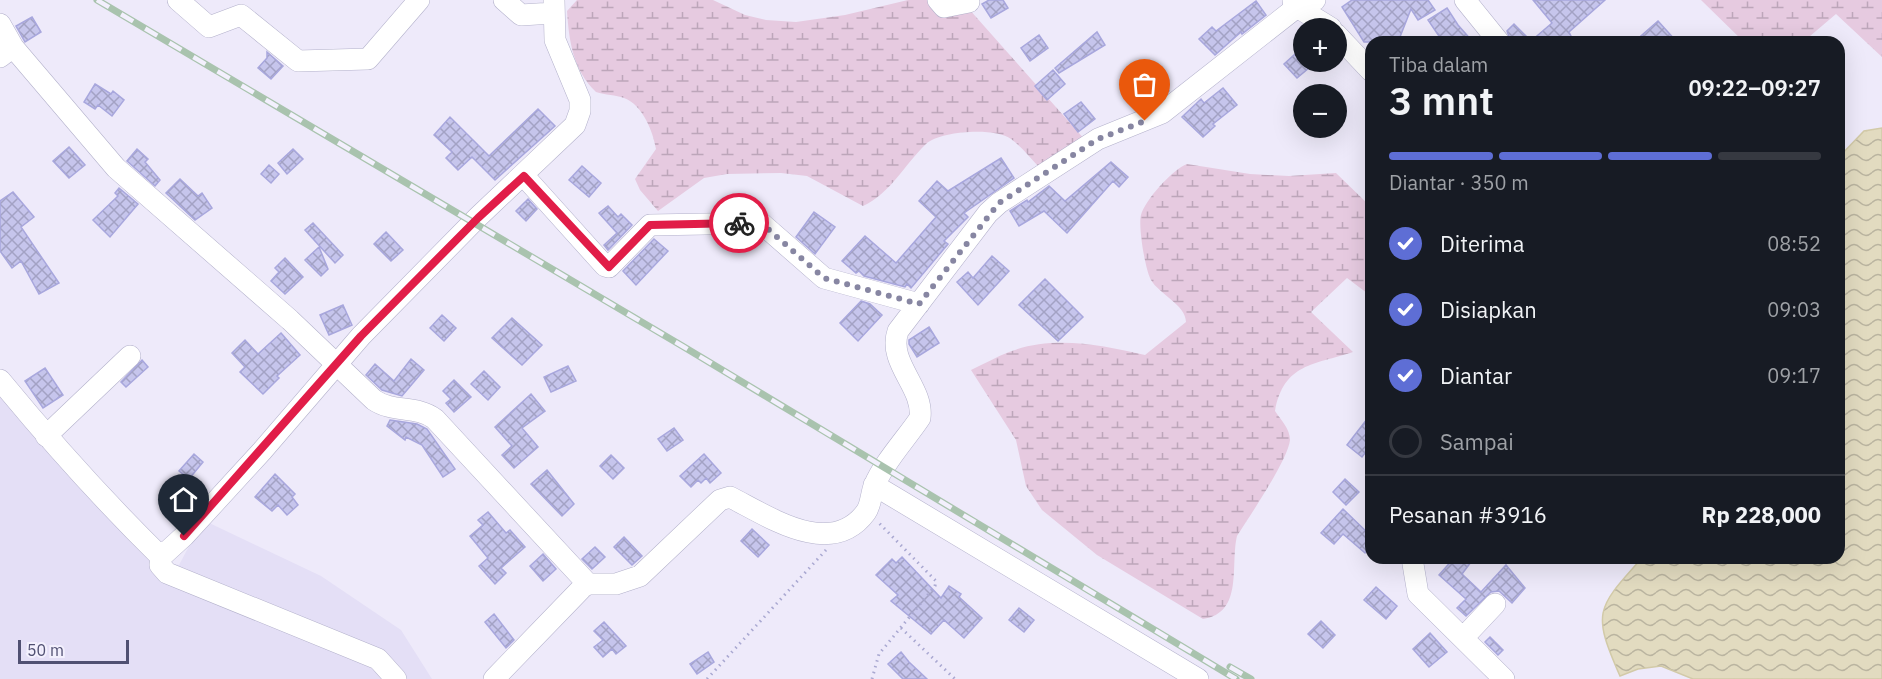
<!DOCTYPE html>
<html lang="id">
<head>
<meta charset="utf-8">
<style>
  body { margin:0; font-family:"IBM Plex Sans",sans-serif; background:#20242c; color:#f1f3f6; height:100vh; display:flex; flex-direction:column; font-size:22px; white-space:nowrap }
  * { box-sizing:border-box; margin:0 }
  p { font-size:20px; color:#9ea1a6 }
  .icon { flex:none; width:33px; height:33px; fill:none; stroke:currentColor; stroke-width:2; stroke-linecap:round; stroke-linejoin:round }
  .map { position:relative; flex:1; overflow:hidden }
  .sheet { position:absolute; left:1365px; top:36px; width:480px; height:528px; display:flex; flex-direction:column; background:#171b24; border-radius:18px; box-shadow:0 6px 24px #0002 }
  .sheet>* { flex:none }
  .buttons { position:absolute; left:1293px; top:18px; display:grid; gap:12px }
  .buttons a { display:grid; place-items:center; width:54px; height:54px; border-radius:50%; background:#171b24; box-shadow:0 6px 24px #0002; font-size:30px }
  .scale { position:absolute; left:18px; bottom:15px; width:111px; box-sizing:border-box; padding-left:6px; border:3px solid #505072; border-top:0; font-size:16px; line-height:21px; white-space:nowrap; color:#505072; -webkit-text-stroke:4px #f3f0fd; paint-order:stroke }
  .pin { position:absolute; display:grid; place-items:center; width:51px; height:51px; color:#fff; margin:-62px -26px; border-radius:50% 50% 50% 0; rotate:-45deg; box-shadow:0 0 6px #0007 }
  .pin .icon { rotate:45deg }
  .courier { position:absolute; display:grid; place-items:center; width:60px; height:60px; margin:-30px; border:4px solid #e11d48; border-radius:50%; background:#fff; color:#222; box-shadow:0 2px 8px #0007 }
  .summary em { font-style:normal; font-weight:600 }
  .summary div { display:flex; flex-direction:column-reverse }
  .summary { display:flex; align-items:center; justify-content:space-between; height:102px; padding:0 24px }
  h1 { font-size:39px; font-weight:600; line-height:45px }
  .bar { display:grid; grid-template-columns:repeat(4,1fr); gap:9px 6px; align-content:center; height:72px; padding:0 24px }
  .bar i { height:8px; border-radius:4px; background:#363941 }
  .bar .on { background:#5e6ed5 }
  .bar p { grid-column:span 4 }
  .line { display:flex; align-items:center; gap:15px; padding:0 24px; border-top:2px solid #363941 }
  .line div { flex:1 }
  ol { padding:0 24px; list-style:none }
  li { display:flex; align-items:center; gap:18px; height:66px }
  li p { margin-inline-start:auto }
  li .icon { padding:6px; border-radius:50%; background:#5e6ed5; color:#fff; stroke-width:4 }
  li:last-child { color:#9ea1a6 }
  li i { width:33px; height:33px; border:3px solid #363941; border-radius:50% }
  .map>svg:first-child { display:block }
</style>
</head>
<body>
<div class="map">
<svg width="1882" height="679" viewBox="0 0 1882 679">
  <defs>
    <pattern id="wetland-marsh" width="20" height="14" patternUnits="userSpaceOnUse" patternTransform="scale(1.5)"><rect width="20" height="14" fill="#e6cae0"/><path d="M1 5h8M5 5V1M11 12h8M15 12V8" fill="none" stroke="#bda6ba"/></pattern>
    <pattern id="water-waves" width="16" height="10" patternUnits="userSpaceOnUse" patternTransform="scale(1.5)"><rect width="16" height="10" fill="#e2dbc0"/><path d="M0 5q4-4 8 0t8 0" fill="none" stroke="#bab4a0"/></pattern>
    <pattern id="building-cross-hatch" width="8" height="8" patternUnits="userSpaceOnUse" patternTransform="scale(1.5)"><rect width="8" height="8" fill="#c6c5ec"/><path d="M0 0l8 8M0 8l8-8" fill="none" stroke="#a3a2c4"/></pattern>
  </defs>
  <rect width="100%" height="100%" fill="#eeeafa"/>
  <!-- residential -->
  <path fill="#e4dff6" d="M0,395l155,166 24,4 24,-45 118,56 80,54 31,49h-432z"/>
  <!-- wetland -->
  <path fill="url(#wetland-marsh)" d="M577,0h136l32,15 21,5 30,2 49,-7 63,-15h53l125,141 -45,28c-10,-10 -19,-22 -30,-30 -16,-12 -71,-8 -85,5 -22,21 -35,49 -63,62l-56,-30 -26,-3 -54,1 -23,4 -46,33 -18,-21 -5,-11 21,-30c-3,-17 -13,-44 -32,-51 -8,-3 -19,-3 -28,-6 -23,-22 -27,-51 -29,-81z
    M1701,0h181v57l-46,-43 -33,28h-59z
    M1187,164l63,10 39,2 47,-3 35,34v89l-24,-18 -36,34 42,40c-39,13 -69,11 -78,59 6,9 15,18 15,29 -2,20 -41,77 -53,96 -7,29 7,77 -34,83l-106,-64 -55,-45 -16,-24 -10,-46 -45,-70c13,-6 25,-13 38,-18 44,-17 92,-7 136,3l41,-33c0,-17 -27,-28 -35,-42 -6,-11 -13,-54 -10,-65 4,-15 32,-46 46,-51z"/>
  <!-- water -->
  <path fill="url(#water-waves)" stroke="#d2caa8" stroke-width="1.5" d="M1882,128v551h-189l-32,-13 -23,3 -18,7c-28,-64 -24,-67 22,-118h197v-401l25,-26z"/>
  <!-- building -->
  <path fill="url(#building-cross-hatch)" stroke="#a8a7dd" stroke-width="1.5" d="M989,0h14l5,8 -17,10 -9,-14z
    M1352,0h76l7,10 -17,10 -7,-11 -13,33 -8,-4 -1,4h-25l-22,-35z
    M1533,0h72l-36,32 5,10h-63l-4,-11 7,-7 17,17 21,-18z
    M1256,1l10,14 -24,19 -1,-2 -26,23 -16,-16 13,-12 4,4z
    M1447,8l11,17 15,17h-30l-15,-22z
    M32,17l9,15 -16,10 -9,-16z
    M1658,21l19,21h-43z
    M1097,32l8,13 -46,28 -4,-5z
    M1039,35l9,13 -18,13 -9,-13z
    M1304,46v16h12l-19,16 -13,-14z
    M267,52l16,14 -12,13 -13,-11 9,-10z
    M1053,70l12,14 -18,16 -12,-14z
    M1153,73l16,18 -15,12 -15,-18z
    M95,84l16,10 2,-3 11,9 -12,16 -14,-11 -3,4 -11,-7z
    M1223,88l14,17 -24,19 2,2 -12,11 -21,-20 19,-18 3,4z
    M1081,102l14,17 -17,13 -14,-18z
    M538,109l17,17 -60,54 -23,-23 -14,13 -12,-12 6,-6 -18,-17 16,-18 39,39z
    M69,147l16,18 -16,13 -16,-17z
    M137,149l11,10 -3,3 15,18 -5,6 -28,-25z
    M293,149l10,10 -16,15 -9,-11z
    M1001,158l13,20 -50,35 4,4 -24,24 4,3 -37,44 -4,-4 -2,3 -41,-11 -5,-5 -3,2 -14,-12 23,-25 31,27 40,-46 -17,-16 18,-20 11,10z
    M1111,162l17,15 -9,10 -6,-6 -46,52 -23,-22 -25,15 -9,-15 17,-11 1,2 21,-16 16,15z
    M269,165l10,9 -8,9 -10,-9z
    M582,166l19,17 -12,14 -20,-17z
    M180,179l18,17 4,-3 10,15 -17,12 -29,-27z
    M119,188l19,16 -28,33 -17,-17 25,-24 -3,-3z
    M13,192l21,25 -13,10 38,56 -20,11 -18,-33 -9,7 -12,-17v-50z
    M528,199l9,10 -11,12 -10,-10z
    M608,206l10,11 3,-3 11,11 -24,25 -4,-5 13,-12 -18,-20z
    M814,212l21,15 -20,27 -19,-17z
    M313,223l30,32 -8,8 -30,-33z
    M386,232l17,18 -12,11 -17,-17z
    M654,239l14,12 -32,34 -13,-14z
    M319,247l9,22 -7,7 -16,-16z
    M992,256l17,15 -31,34 -21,-23 11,-10 5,6z
    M285,258l18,19 -18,17 -14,-13 8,-9 -4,-4z
    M1045,279l38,38 -25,24 -39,-36z
    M861,301l9,3 12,11 -24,26 -18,-18z
    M343,305l9,20 -23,10 -9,-20z
    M442,315l14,13 -12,13 -14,-13z
    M512,318l30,27 -20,20 -30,-27z
    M929,327l10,16 -22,14 -8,-13v-4z
    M281,333l19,22 -23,21 2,2 -16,16 -23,-22 5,-5 -13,-14 13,-13 13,14z
    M411,359l13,11 -22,26 -20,-6 -16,-15 9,-11 19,17z
    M142,360l6,7 -22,20 -5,-5z
    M568,366l8,15 -25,11 -7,-15z
    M45,368l18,27 -20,13 -18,-27z
    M484,371l16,16 -12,13 -17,-16z
    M454,380l17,17 -17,15 -8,-9 5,-4 -8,-8z
    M531,394l14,17 -23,17 16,19 -24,21 -12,-13 10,-9 -17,-19z
    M1371,414v31l-9,12 -15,-12z
    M390,420l27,4 10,5 28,40 -12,8 -21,-32 -16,-8 -1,3 -18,-14z
    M674,428l9,12 -16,11 -9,-12z
    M194,454l9,8 -14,17 -10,-8z
    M704,454l17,19 -11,10 -4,-5 -5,5 -3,-3 -7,7 -11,-11z
    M611,455l13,13 -11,11 -13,-13z
    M547,470l27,34 -12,12 -31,-32z
    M275,474l20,20 -3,3 6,8 -11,10 -9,-10 -6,6 -17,-14z
    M1345,479l14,13 -13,13 -13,-13z
    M1343,509l28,27v9l-6,8 -22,-19 -9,10 -13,-11z
    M488,512l18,21 4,-3 15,17 -24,21 5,5 -11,11 -16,-18 9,-8 -18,-22 13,-11 -5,-5z
    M752,529l17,16 -11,12 -17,-16z
    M624,537l18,19 -10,9 -18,-18z
    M595,547l10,10 -13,12 -10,-10z
    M543,554l13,15 -13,12 -13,-15z
    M902,557l39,41 8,-12 12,8 -2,3 23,21 -18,20 -20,-18 -13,14 -40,-33 7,-6 -22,-20 16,-16 4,4z
    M1454,558h20l-12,16 19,18 25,-27 19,23 -13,15 -13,-12 -8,1 -25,24 -9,-8 9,-9 -27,-24z
    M1376,587l21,19 -11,13 -22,-19z
    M1019,608l15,12 -10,12 -15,-12z
    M494,614l20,26 -8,8 -21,-26z
    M1321,621l14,14 -12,13 -15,-14z
    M604,622l22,24 -10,8 -4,-5 -9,8 -9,-10 9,-7 -9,-9z
    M1430,633l17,19 -18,15 -16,-18z
    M1490,637l13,13 -5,5 -13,-13z
    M708,652l6,10 -17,12 -7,-10z
    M901,652l8,10 18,17h-24l-15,-15z"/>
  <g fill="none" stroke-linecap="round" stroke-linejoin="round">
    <!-- minor casing -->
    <g stroke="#b3b1cb" stroke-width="22">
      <path id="minor" d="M178,0l31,27 32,-12 57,46 70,-2 51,-59
        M504,0l17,15 32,-2
        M938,0l6,7 25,-5
        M1465,0l34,42
        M1293,1l4,6 34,21
        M0,24l13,23
        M1336,34l35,37
        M0,57l13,-10 103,121 174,152 84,80c19,13 43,5 61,19l153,165
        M524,176l81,90 4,1 41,-42 111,-2 63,55 95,26
        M0,380c51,62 104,121 161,177
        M46,436l84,-80
        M874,485l324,194
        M1412,558l6,36 86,85
        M1463,638l32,-34
        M396,679l-18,-20 -211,-86 -7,-8 1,-8 23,-21 78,-85 99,-115 117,-119 97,-92 5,-14v-11l-25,-60 -1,-40
        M494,679l89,-92 5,-3h28l24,-8 80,-76 10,-3c38,19 101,63 136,15 5,-7 5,-18 8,-26 10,-24 32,-47 46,-68 4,-31 -33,-55 -22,-87l90,-118 11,-10 99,-64 64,-26 135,-106 18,-7"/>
    </g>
    <!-- path -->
    <path stroke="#a9a8d1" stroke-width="3" stroke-dasharray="1.5 4.5" stroke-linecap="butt" d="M901,628l54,51
      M707,679l119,-129
      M872,679l7,-25 56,-68 1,-5 -57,-58"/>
    <!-- minor -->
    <use href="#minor" stroke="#fff" stroke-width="21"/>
    <!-- rail casing -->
    <g stroke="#a9c3ae" stroke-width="7">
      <path id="rail" d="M97,0l587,347 552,332
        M1230,667l21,12"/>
    </g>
    <!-- rail -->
    <use href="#rail" stroke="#f3f0fd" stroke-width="4.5" stroke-dasharray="14" stroke-linecap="butt"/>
  </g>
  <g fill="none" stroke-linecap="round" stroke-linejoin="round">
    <!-- done -->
    <path stroke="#8786a2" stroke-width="6" stroke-dasharray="0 10.8" d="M739,223h22l63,55 95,26 80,-101 99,-64 47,-18"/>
    <!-- route -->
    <path stroke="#e11d48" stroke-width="8" d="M184,536l177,-200 117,-118 46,-42 85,91 41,-42 89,-2"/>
  </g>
</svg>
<div class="buttons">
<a>+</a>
<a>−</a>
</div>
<div class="scale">50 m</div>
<div class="pin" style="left:1145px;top:121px;background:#ea580c"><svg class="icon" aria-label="bag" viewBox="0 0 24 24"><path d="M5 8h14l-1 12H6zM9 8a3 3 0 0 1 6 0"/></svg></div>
<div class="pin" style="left:184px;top:536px;background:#1f2937"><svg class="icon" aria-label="home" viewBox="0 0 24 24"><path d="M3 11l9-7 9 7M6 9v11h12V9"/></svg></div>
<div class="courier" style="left:739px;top:223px"><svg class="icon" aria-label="bike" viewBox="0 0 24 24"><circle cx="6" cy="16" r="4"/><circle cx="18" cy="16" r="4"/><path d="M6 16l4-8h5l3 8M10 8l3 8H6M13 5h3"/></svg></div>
<section class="sheet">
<div class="summary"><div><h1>3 mnt</h1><p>Tiba dalam</p></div><em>09:22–09:27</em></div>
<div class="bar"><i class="on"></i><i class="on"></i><i class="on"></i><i></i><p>Diantar · 350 m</p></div>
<ol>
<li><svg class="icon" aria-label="check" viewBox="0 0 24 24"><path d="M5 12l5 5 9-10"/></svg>Diterima<p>08:52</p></li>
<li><svg class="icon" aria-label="check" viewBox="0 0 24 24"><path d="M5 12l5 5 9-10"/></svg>Disiapkan<p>09:03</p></li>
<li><svg class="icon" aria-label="check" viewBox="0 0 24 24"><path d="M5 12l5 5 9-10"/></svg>Diantar<p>09:17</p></li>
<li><i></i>Sampai</li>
</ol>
<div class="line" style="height:78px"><div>Pesanan #3916</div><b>Rp 228,000</b></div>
</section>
</div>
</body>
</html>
